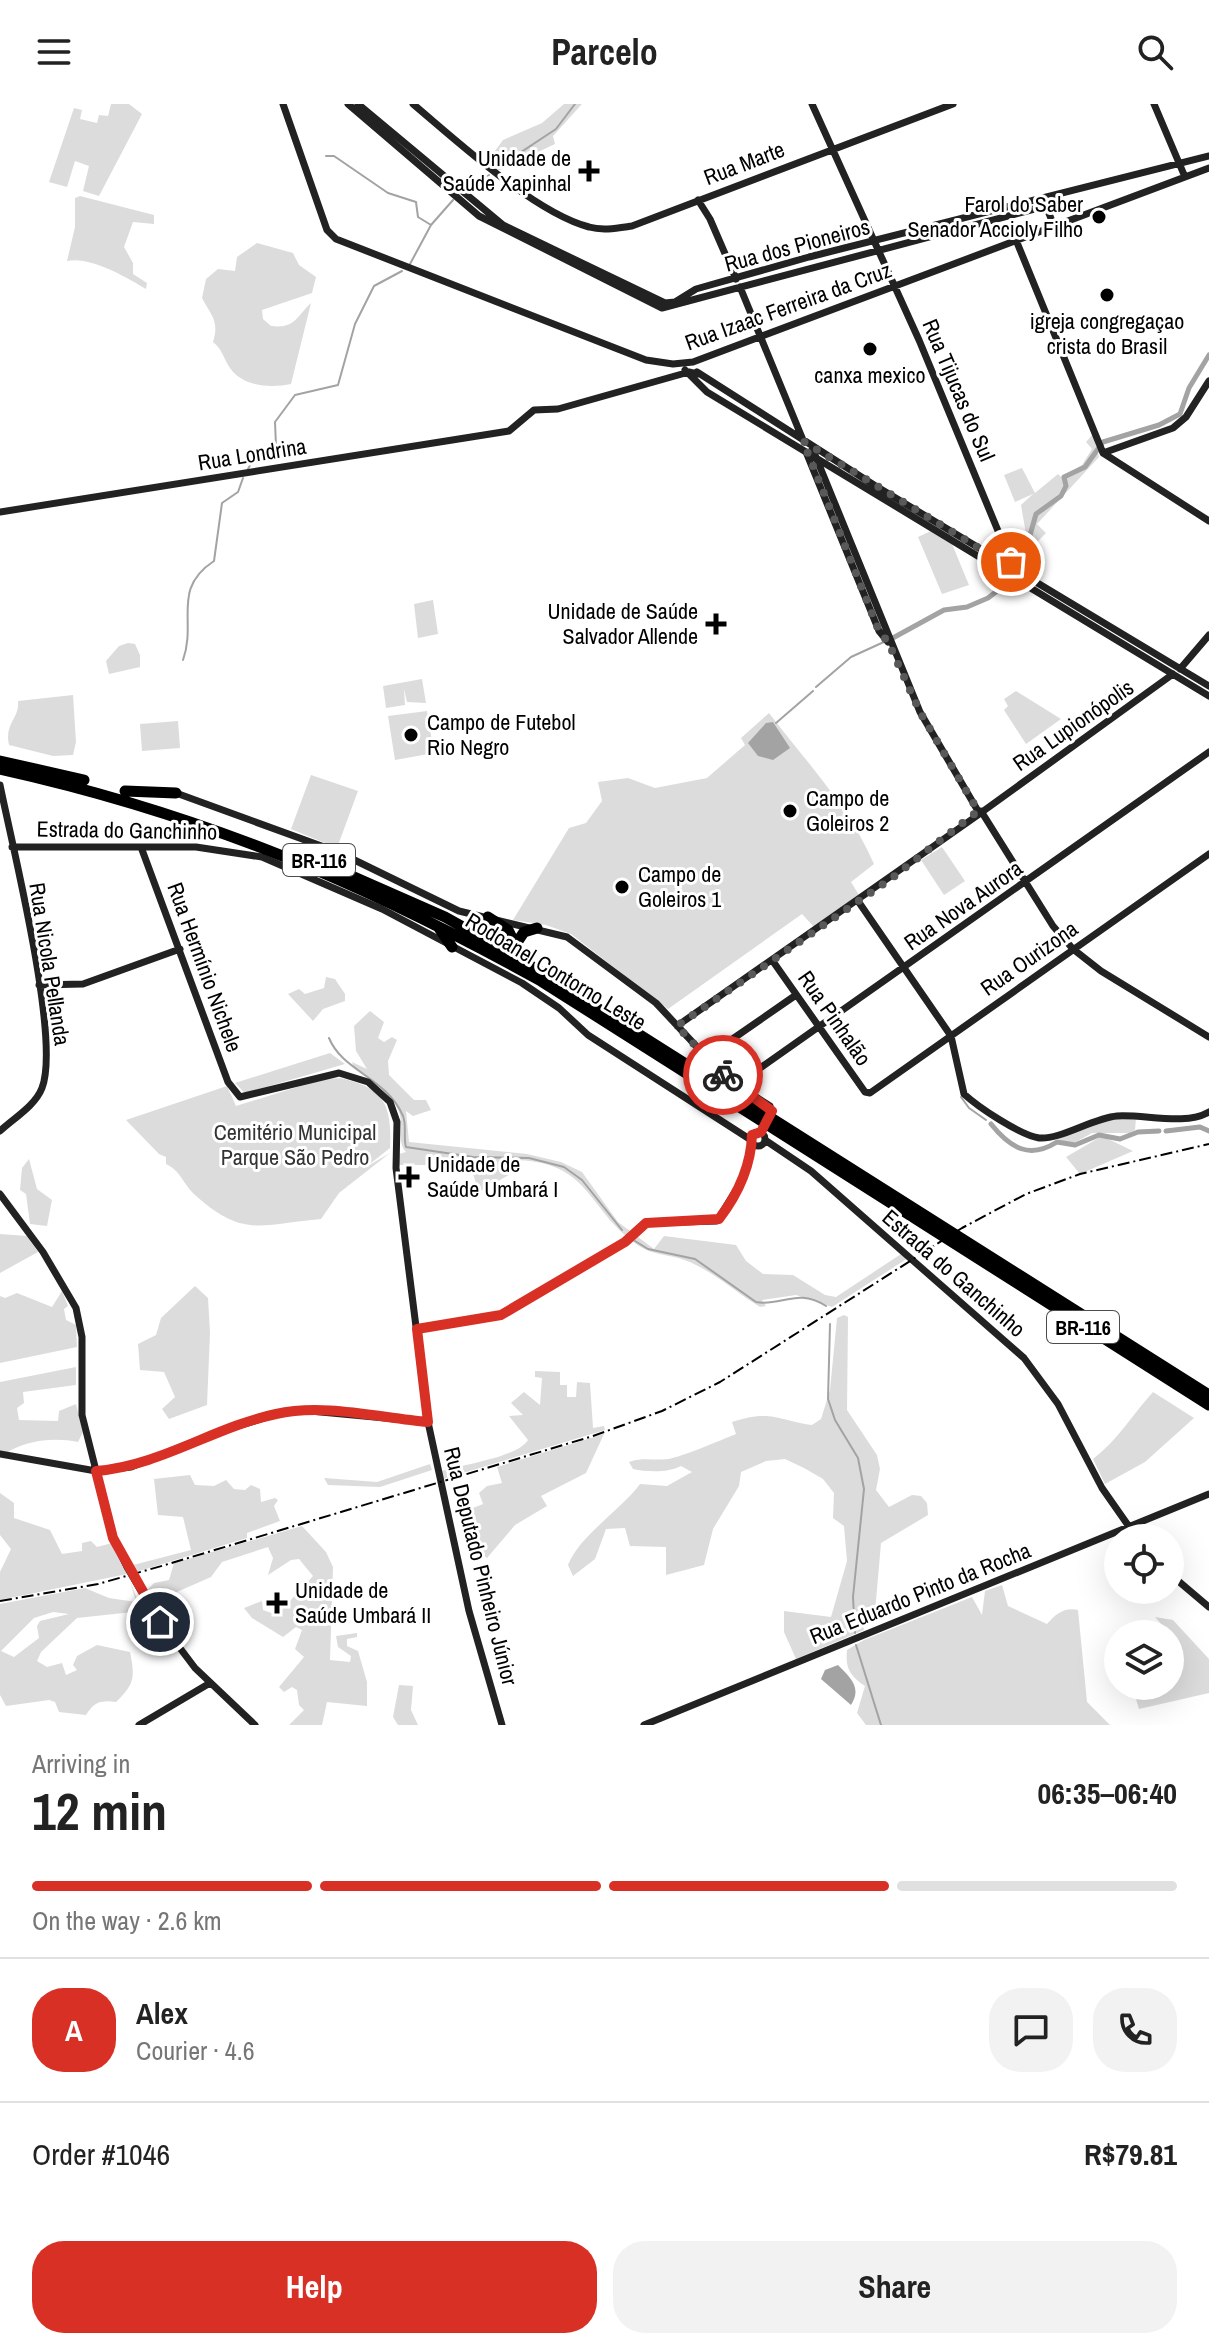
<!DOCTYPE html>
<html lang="en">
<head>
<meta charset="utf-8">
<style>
  body { margin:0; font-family:"Archivo Narrow",sans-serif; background:#f2f2f2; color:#222; height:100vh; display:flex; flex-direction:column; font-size:30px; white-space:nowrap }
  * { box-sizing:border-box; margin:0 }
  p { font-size:26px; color:#767676 }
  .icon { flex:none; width:44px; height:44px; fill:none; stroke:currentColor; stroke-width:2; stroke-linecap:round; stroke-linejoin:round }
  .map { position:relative; height:1621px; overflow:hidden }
  .side { display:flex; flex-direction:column; background:#fff; flex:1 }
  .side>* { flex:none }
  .fabs { position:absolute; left:1104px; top:1420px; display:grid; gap:16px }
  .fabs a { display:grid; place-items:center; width:80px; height:80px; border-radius:50%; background:#fff; box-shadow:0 8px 32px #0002; font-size:40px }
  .pin { position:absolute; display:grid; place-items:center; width:68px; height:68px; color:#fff; margin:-34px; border:4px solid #fff; border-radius:50%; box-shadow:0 2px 8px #0007 }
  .courier { position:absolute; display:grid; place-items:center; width:80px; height:80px; margin:-40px; border:6px solid #d93025; border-radius:50%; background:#fff; color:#222; box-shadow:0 2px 10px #0007 }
  .summary em { font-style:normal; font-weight:700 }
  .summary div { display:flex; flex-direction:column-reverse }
  .summary { display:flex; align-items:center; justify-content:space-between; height:136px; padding:0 32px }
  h1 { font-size:52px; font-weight:700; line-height:60px }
  .bar { display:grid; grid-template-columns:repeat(4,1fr); gap:12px 8px; align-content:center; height:96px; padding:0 32px }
  .bar i { height:10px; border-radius:6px; background:#e0e0e0 }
  .bar .selected { background:#d93025 }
  .bar p { grid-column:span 4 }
  .line { display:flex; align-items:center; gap:20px; padding:0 32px; border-top:2px solid #e0e0e0 }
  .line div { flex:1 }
  .round { display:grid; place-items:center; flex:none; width:84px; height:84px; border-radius:32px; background:#f2f2f2 }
  .button { display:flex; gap:16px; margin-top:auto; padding:16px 32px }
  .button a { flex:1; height:92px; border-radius:32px; background:#d93025; color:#fff; font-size:32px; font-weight:700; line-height:92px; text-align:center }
  .button a+a { background:#f2f2f2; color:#222 }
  header { display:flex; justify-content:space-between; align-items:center; height:104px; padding:0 32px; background:#fff; font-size:36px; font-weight:700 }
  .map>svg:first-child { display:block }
</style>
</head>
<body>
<header><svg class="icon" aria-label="menu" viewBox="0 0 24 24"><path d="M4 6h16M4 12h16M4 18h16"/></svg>Parcelo<svg class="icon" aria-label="search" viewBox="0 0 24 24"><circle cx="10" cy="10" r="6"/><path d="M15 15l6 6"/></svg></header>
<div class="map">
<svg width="1209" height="1621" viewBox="0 0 1209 1621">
  <rect width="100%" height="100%" fill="#fff"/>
  <!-- green -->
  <path fill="#dcdcdc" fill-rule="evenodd" d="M111,0h18l13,10 -43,82 -16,-5 6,-25 -14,-5 -8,26 -18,-5 25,-74 8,2 -2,9 17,4 2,-8 9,1z
    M564,0h18l-29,32 2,8 -57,27 -11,-9 16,-22 39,-17z
    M80,92l74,19v9l-21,-2 -9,25 9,16v11l14,9 -1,6c-20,-12 -56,-33 -79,-28l8,-34v-29z
    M257,139l36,10 6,12 17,12 -4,16 -50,17 1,9 8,7c24,3 25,-9 40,-23l-20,81c-20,4 -48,3 -61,-16 -7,-10 -7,-18 -17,-26 7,-22 -3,-28 -11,-44l4,-19 12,-10 17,2 2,-14z
    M1093,330l6,23 -62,67 9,9 -12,12 -8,-11 -5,-29 12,-11 -18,8 -11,-27 18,-7 13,25 23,-19 3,3 21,-12 10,-16 -6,-7z
    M931,427l21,13 17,41 -27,9 -24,-57z
    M433,496l5,34 -20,4 -4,-34z
    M128,539l7,1 5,11v12l-31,7 -3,-13 13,-15z
    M422,575l4,24 -19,-1 -3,-13 1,16 -19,3 -3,-22z
    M1016,587l45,28 -35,25 -22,-34 4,-4 -4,-7z
    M73,591l3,47 -3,13 -20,1 -44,-11c-5,-22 11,-27 9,-44z
    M427,607l7,42 -39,7 -7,-44z
    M769,609c38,50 80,93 105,151l-23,18 8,13 -45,32 -12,-13 -134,95 -97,-75 -25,-9 -33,-5 56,-92 17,-5 16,-22 -4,-19 30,-4 27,10 52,-10 38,-33 -4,-7z
    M178,617l2,27 -38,3 -2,-27z
    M311,671l47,16 -21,57 -46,-19z
    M942,743l23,34 -21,14 -23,-35z
    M326,873l9,2 10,15v7l-22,8 -10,12 -25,-27 11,-5 6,5 19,-6z
    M370,907l14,11 -6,16 6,4 8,-5 5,3 -9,21 1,14 25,25h12l5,10 -18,6 -7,-5 3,31 118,12 34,8 21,10 36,50 36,27 10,-13 72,9 10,16 17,13 30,1 32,20 11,2 65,-43 7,4 -76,49 -36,-12 -34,5 4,6 -6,1c-23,-14 -44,-33 -68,-44 -18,-9 -36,-6 -53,-17 -54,-37 -47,-86 -128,-86l8,9 -40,23 -9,-27h-71v-11l7,-2c-9,-10 -3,-24 -6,-37 -6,-22 -28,-35 -46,-47l-2,-6 15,7 -11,-18 -2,-25z
    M330,949l15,11 -100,29 -10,-10z
    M340,974c45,10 52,27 50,70l-24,19 24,-14 -51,40 -18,26c-59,5 -77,20 -126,-24 -11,-10 -15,-25 -29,-31v-7l-7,-3 -33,-34 101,-34 9,20 87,-27z
    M1136,1014l-1,12 -5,3h-38l-20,11 -17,-6 46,-18z
    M1102,1032l31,15 -53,23 -14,-17z
    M29,1055l8,30 15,11 -5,26 -17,-2 -4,-30 -6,-4 2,-22z
    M0,1130l27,2 11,16 -38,21z
    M195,1182l13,12 2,35 -3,72 -38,14 -7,-10 13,-12 -11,-25 -24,-2 -2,-26 18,-9 5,-17z
    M62,1187l6,15 -4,3 2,11 10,5 1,22 -77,16v-67l5,2 12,-5 35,14z
    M844,1211l4,2 -1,93 30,45 3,14 -4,21 13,17 23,-12 9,1 6,7 1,12 -47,28 -6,69 -13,6 2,12 -68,29 -12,-27v-21l47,6 16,-56 -3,-35 -11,-8 1,-25 -11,-14 -19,-11 -19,-9 -19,2 -25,11 -2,14 -26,43 -9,36 -38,10v-28l-36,-1 -5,-18 -19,1 -11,30 -22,17 -5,-11c11,-29 53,-55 72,-81l27,2 25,-14 -11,-6c-13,7 -34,6 -48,3l-4,-7c15,-5 24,-1 39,-3 14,-2 53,-19 68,-25l-4,-12c39,-13 45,-2 80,3l9,-6 9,-29 7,-72z
    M76,1263v18l-53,7 1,11 -7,5 2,12 39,1 1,-10 17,-7 7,28 -5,10c-23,-5 -54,-2 -73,12l-5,-2v-70z
    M535,1267l25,1v13h7v12h9l1,-15 13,1 3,45 11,-2 1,4 -162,49 -2,-8c21,-6 77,-14 87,-31l-19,-24 14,-1 -12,-12 13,-11 16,13 2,-27 -7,-1z
    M1153,1288l41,26 -49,44 -40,22 -12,-25c25,-19 39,-44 60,-67z
    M604,1330l-18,39 -45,23 6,10 -32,19 -28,33 -13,-11 3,-14 -9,-23 15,-6 -4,-11 8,-7 15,-3 -5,-16z
    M430,1360l2,6 -52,17 -52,-2 -4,-7 53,4z
    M190,1371l5,10 19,1 12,-6 8,9 11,1 6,-5 9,4 1,13 14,-4 3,2 -4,6 6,15 -33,12v5l-111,34 -3,-7 58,-15 -8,-33 -25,-2 -4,-36z
    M0,1389l14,10v15l36,12 12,24 20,-3v-8l9,-2 6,6 15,-4 15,31 -127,26v-28l11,-23 -11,-14z
    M302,1422l24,26 7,15 -3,93 20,2 1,-6 -13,-9 -2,-11 21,-3v4l-10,2v7l11,5 9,31v24l-40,-4 -5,23h-33l15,-15 -5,-5 -2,-15 -5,-3 -8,5 -5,-5 25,-30 -9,-8 7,-19 -6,-3 -13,10 -31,-19 -8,-10 18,-7 1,9 14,5 36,-39 -14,-17 -8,1 -23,15 5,-17 -5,-11 -46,15 -11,15 -57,25 -7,-12 7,-7 15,-3 5,-17z
    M130,1477l12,30 -65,7 -36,34 -4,9 10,6 15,-4 4,12 11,-5 -4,-5 4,-9 20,-11 33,7c5,25 5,32 -14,50 -15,-2 -22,0 -30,13l-27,-3 -4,-10 -6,-2 -43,6 -6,-11v-91l85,-16 24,10 27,4zM53,1508l16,2 -29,7 -3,5 2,12 -25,19 -13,-6 33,-33z
    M1002,1481l6,21 39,18c9,-10 17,-17 31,-14l9,92 23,23h-244l-9,-12 8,-27c-15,-10 -20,-18 -18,-36l17,-10 108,-43 10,18 3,-24z
    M1155,1513l18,3 36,39v34l-70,16 -7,-23h38v-45l4,-2z
    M399,1581l14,1 -2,24 7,15h-20l-5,-8z"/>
  <!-- water -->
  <path fill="#a3a3a3" d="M773,618l17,26 -17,12 -15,-4 -10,-13 18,-20z
    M838,1561c13,13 24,23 13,40l-30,-26 4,-9z"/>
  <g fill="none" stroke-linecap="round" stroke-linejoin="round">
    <!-- stream -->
    <path stroke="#a3a3a3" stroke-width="2" d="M326,52h8l54,37 28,9 2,15 13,8
      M497,64l59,-39 19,-25
      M469,85l20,-14
      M410,160l21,-39 22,-25
      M248,365l7,-13 21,-10 -1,-24 20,-27 43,-10 17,-61 19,-38 28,-15
      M183,556c14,-39 -12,-71 31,-99l8,-58 16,-11 5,-14
      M816,583l35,-30 35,-16
      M776,619l37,-32
      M329,934c14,34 57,39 74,78 4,10 0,21 3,31l67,10 56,1 35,9 18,13 40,50
      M961,993l8,11 17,12
      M635,1137l13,8 47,10 61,43c25,5 41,-15 70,4
      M830,1220l-2,75 7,21 23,38 6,31 -11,108 2,36
      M856,1541l25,80"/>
    <!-- river -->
    <path stroke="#a3a3a3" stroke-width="5" d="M891,535l53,-29 23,-3 21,-9 22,-17 11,-14 15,-53 25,-18 5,-10 -2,-9 21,-10 18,-25 56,-17 21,-11 9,-26 20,-33
      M991,1020c20,25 39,35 66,18l18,3 24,-10 21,4 18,-7 21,-1
      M1166,1027l34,-4 9,4"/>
    <!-- secondary -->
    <path stroke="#222" stroke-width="7" d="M283,0l44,126 9,9 310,121 27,4 20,-2 516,-194
      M348,0l131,112 183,92 384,-102
      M358,0l145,121 162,78 10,-1 21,-13 113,-32 400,-101
      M413,0c44,37 122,109 176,123 14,4 29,1 43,-1l321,-122
      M812,0l107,236 94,227
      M1154,0l31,73
      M698,96l12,19 26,60
      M1046,102l8,20
      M1016,136l87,213 106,68
      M740,183l63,153
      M685,266l22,22 502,304
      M697,268l177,113 335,201
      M811,341l109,267 58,99h3l72,115 20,23 28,22 108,66
      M806,348l73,179 9,11
      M1103,349l70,-25 13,-11 23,-36
      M0,408l509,-81 25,-21 24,-1 131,-37 8,2
      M1180,565l29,-34
      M0,681c12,60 61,254 42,303 -7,18 -28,30 -42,43
      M176,689l162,59 121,59 108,26 89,66 69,74 45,29 2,7 -11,19
      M982,708l191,-138
      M12,743h184l66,10 120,52 140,74 37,25 29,27 163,105
      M141,743l87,235 12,15 99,-24 29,9 22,20 7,20 -1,46 32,254 41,189 33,114
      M858,797l93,135 13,58c14,13 56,41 75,44 21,2 54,-20 78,-22 27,-2 68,10 92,-4
      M772,856l93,132 5,1 339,-239
      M39,881l44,-1 97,-35
      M677,922l301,-211
      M705,954l91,-63
      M736,981l473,-333
      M751 1035a7 7 0 1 1 14 0a7 7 0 1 1-14 0Z
      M765,1036l46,31 213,187 34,46 44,84 35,50
      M0,1090l43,58 33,56 6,29v78l31,123 14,29 28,48 40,53 60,57
      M417,1225l84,-14 124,-73 21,-19 71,-2 27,-44 9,-33
      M0,1350l96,17 35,-4 87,-35 66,-20 26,-1 118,11
      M1170,1470l39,33
      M139,1621l71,-42
      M644,1621l565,-231"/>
    <!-- highway -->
    <path stroke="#000" stroke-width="11" d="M0,657l84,19
      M0,665c199,44 363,113 541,212l668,424
      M125,687l51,2
      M304,751l141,62 70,39 694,439
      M488,813l20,13 14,28
      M439,824l13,19
      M516,840l8,-12 13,-4"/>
    <!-- rail -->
    <path stroke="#000" stroke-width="2" stroke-dasharray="12 4 2 4" stroke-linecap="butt" d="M0,1497l98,-17 67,-19 428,-129 69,-25 58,-29 242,-154 64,-34 54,-20 129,-30"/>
  </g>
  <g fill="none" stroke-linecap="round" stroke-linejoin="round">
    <!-- done -->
    <path stroke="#595959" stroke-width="8" stroke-dasharray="0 14.4" d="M723,971l-46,-49 215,-148 86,-67 -58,-99 -32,-70 -9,-11 -76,-190 194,118 10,-6 4,9"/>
    <!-- route -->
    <path stroke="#d93025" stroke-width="10" d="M160,1518l-47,-84 -17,-67c64,-5 118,-44 180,-57 48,-11 104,4 152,8l-11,-93 84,-14 124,-73 21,-19 73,-4c19,-25 32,-53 33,-84l9,-3 11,-21 -49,-36"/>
  </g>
  <!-- markers -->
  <g fill="#000" stroke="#fff" stroke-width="3">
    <path d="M585 55h8v8h8v8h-8v8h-8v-8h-8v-8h8z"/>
    <circle cx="1099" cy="113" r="8"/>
    <circle cx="1107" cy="191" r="8"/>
    <circle cx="870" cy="245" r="8"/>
    <path d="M712 508h8v8h8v8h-8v8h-8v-8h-8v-8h8z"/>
    <circle cx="411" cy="631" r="8"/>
    <circle cx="790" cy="707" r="8"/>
    <circle cx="622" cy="783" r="8"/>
    <path d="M405 1061h8v8h8v8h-8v8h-8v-8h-8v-8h8z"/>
    <path d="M273 1487h8v8h8v8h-8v8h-8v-8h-8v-8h8z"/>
  </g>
  <g text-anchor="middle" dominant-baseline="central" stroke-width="6" stroke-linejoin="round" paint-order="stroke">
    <!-- shield labels -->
    <g fill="#fff" stroke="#4c4c4c" stroke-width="2">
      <rect x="283" y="740" width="72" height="32" rx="6"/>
      <rect x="1047" y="1207" width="72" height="32" rx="6"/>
    </g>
    <g font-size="20" font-weight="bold" fill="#000">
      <text x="319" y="756">BR-116</text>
      <text x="1083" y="1223">BR-116</text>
    </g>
    <!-- poi labels -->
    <g font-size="22" fill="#000" stroke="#fff" text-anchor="start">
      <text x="571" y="54" text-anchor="end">Unidade de<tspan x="571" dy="25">Saúde Xapinhal</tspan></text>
      <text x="1083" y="100" text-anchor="end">Farol do Saber<tspan x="1083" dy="25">Senador Accioly Filho</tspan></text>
      <text x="1107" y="217" text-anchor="middle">igreja congregaçao<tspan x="1107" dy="25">crista do Brasil</tspan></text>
      <text x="870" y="271" text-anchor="middle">canxa mexico</text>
      <text x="698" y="507" text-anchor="end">Unidade de Saúde<tspan x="698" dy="25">Salvador Allende</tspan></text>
      <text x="427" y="618">Campo de Futebol<tspan x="427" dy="25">Rio Negro</tspan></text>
      <text x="806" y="694">Campo de<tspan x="806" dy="25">Goleiros 2</tspan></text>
      <text x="638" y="770">Campo de<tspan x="638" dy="25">Goleiros 1</tspan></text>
      <text x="427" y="1060">Unidade de<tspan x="427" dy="25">Saúde Umbará I</tspan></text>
      <text x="295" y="1486">Unidade de<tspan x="295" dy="25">Saúde Umbará II</tspan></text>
    </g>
    <!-- street labels -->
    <g font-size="22" fill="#000" stroke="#fff">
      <text transform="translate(744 59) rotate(-21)">Rua Marte</text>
      <text transform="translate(797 141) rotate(-15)">Rua dos Pioneiros</text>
      <text transform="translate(788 202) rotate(-20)">Rua Izaac Ferreira da Cruz</text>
      <text transform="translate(959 286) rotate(67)">Rua Tijucas do Sul</text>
      <text transform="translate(252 350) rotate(-9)">Rua Londrina</text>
      <text transform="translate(1073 621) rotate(-35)">Rua Lupionópolis</text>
      <text transform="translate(127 726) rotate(1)">Estrada do Ganchinho</text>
      <text transform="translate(963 801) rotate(-35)">Rua Nova Aurora</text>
      <text transform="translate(1029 854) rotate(-35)">Rua Ourizona</text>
      <text transform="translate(50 860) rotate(81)">Rua Nicola Pellanda</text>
      <text transform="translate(205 863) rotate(70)">Rua Hermínio Nichele</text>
      <text transform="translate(556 867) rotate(31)">Rodoanel Contorno Leste</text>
      <text transform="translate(835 914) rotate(55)">Rua Pinhalão</text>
      <text transform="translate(954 1169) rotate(41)">Estrada do Ganchinho</text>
      <text transform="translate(481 1462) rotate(76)">Rua Deputado Pinheiro Júnior</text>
      <text transform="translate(920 1489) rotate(-22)">Rua Eduardo Pinto da Rocha</text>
    </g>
    <!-- park labels -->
    <g font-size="22" fill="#333" stroke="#fff">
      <text x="295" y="1028">Cemitério Municipal<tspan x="295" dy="25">Parque São Pedro</tspan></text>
    </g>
  </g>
</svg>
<div class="fabs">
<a><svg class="icon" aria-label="locate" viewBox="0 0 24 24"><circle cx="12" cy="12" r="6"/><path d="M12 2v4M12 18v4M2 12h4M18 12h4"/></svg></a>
<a><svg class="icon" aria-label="layers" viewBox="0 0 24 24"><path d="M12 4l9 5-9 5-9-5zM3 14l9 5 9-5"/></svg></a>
</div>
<div class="pin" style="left:1011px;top:458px;background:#ea580c"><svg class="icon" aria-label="bag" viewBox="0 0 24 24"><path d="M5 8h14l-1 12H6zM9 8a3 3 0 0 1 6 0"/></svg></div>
<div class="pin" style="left:160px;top:1518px;background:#1f2937"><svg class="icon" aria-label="home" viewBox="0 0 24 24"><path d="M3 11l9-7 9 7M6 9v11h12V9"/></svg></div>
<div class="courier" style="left:723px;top:971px"><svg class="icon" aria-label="bike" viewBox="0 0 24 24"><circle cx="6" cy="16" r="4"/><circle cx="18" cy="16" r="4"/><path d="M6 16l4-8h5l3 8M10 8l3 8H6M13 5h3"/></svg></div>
</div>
<section class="side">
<div class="summary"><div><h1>12 min</h1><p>Arriving in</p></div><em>06:35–06:40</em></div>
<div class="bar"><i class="selected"></i><i class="selected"></i><i class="selected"></i><i></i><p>On the way · 2.6 km</p></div>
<div class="line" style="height:144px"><b class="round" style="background:#d93025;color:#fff">A</b><div><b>Alex</b><p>Courier · 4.6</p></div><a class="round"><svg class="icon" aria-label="chat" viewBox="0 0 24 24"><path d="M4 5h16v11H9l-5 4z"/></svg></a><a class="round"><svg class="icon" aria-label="phone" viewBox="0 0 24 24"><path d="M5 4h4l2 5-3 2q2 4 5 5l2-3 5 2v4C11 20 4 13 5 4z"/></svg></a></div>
<div class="line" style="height:104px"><div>Order #1046</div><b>R$79.81</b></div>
<div class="button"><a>Help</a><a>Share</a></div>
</section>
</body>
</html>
